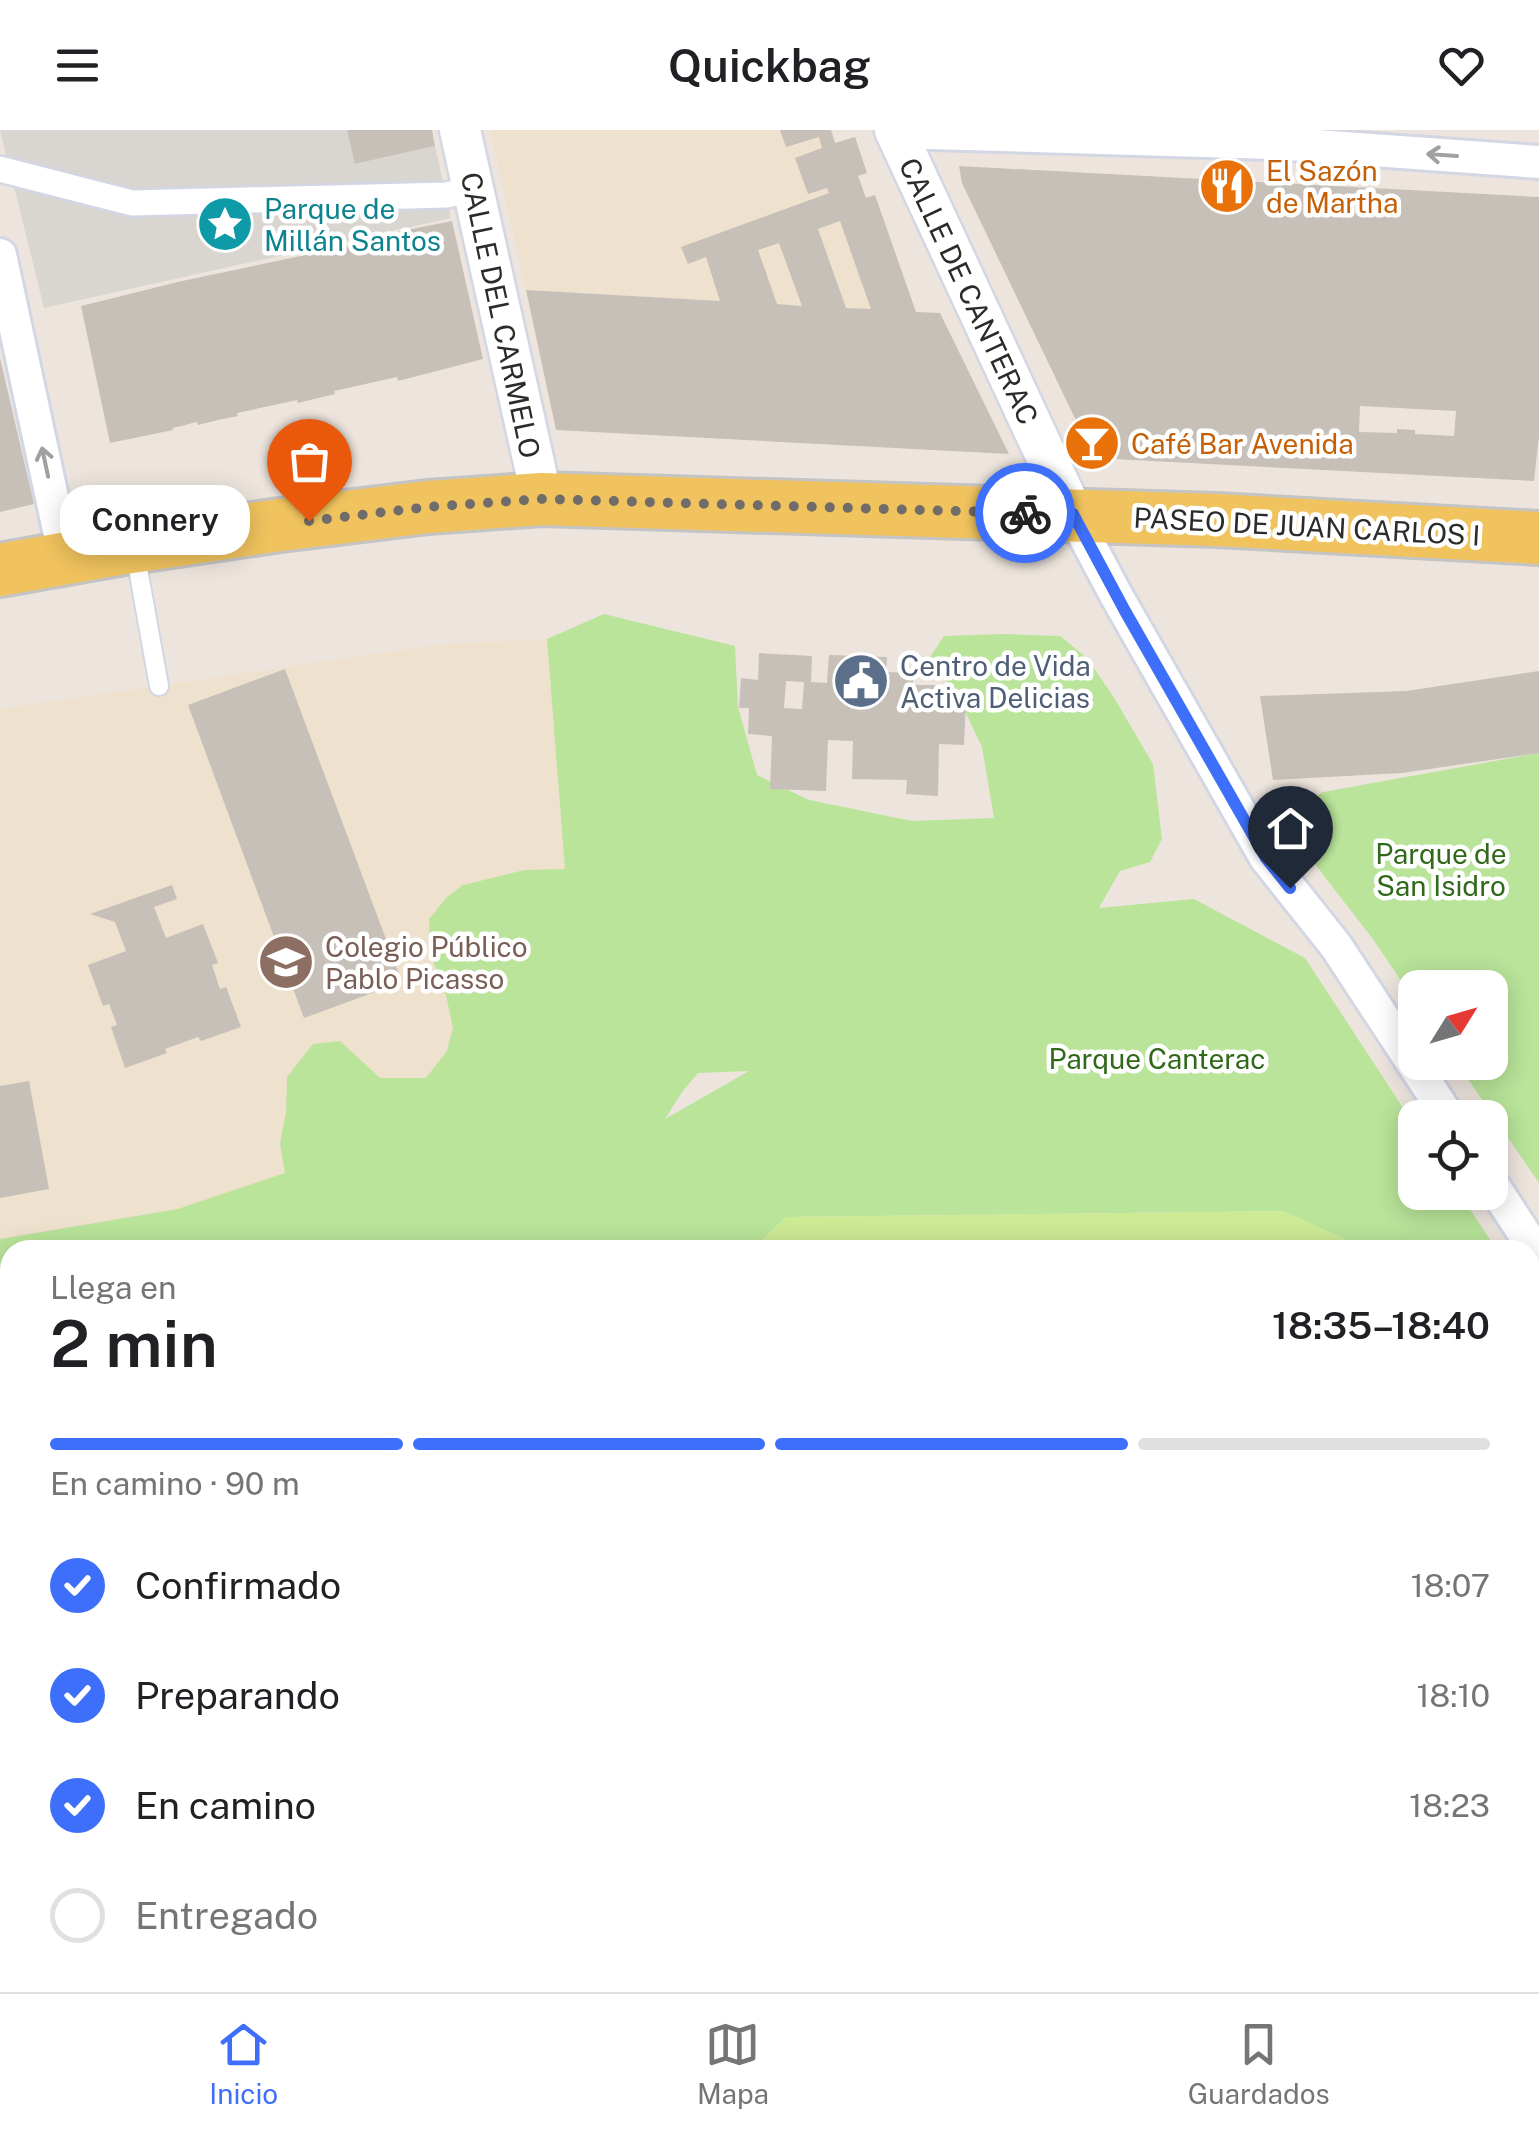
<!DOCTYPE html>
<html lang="es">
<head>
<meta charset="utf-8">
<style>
  body { margin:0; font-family:"Public Sans",sans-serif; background:#f2f2f2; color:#202124; height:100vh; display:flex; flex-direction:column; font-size:38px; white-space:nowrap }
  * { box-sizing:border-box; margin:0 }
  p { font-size:32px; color:#757577 }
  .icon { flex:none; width:55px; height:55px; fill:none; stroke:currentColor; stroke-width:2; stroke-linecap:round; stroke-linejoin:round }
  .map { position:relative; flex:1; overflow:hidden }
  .details { position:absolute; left:0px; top:1110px; width:1540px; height:752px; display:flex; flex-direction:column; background:#fff; border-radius:30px 30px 0 0; box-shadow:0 5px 25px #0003 }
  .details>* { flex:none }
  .needle { width:65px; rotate:53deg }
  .fabs { position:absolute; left:1398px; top:840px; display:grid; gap:20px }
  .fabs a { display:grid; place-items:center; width:110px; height:110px; border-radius:20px; background:#fff; box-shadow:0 5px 25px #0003; font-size:50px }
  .pin { position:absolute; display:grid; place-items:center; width:85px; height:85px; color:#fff; margin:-102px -42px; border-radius:50% 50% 50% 0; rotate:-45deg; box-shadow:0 0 10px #0007 }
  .pin .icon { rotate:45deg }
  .courier { position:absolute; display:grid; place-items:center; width:100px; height:100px; margin:-50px; border:8px solid #3d6ffa; border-radius:50%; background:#fff; color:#222; box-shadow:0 2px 12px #0007 }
  .bubble { position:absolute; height:70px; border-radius:30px; background:#fff; box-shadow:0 5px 25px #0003; font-size:32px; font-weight:600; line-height:70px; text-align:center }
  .headline em { font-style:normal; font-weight:600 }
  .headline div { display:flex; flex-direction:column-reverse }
  .headline { display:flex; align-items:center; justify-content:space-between; height:170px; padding:0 50px }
  h1 { font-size:65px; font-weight:600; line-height:75px }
  .bar { display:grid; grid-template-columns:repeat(4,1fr); gap:15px 10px; align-content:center; height:120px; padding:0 50px }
  .bar i { height:12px; border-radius:8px; background:#e0e0e0 }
  .bar .on { background:#3d6ffa }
  .bar p { grid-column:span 4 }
  ol { padding:0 50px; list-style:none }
  li { display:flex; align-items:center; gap:30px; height:110px }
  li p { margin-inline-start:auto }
  li .icon { padding:10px; border-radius:50%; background:#3d6ffa; color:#fff; stroke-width:4 }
  li:last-child { color:#757577 }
  li i { width:55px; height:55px; border:5px solid #e0e0e0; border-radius:50% }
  header { display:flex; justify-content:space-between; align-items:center; height:130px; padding:0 50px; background:#fff; font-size:45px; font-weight:600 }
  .menu { display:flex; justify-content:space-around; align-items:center; height:140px; border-top:2px solid #e0e0e0; background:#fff; font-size:28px; color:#757577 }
  .menu a { display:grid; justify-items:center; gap:5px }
  .menu .on { color:#3d6ffa }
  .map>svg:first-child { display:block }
</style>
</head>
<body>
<header><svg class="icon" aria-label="menu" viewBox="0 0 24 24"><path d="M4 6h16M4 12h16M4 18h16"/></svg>Quickbag<svg class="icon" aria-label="heart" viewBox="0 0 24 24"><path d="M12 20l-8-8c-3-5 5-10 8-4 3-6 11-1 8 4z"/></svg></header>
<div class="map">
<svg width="1539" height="1862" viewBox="0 0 1539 1862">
  <rect width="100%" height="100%" fill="#ede5dd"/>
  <!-- education -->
  <path fill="#eee1cd" d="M490,0h345l-3,3 4,10 19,-6 12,36 -8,3 6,21 10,-2 41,117 -390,-22z
    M547,509l40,503 -587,97v-530l442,-65z"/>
  <!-- green -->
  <path fill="#b9e49a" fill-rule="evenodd" d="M604,484l131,32 3,61 19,68 52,25 103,21 82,-3 -12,-71 -21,-44 -31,-46 14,-21 60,-2 56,2 27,22 26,38 40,68 9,75 -12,23 -30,9 -21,37 95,-9 111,59 110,168v66l44,1 38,57h-129l-85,-39 -497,6 -34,33h-742v732l672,1v9h-682v-753l178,-30 107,-36 -5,-29 6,-32 1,-35 26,-33 27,-3 40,37h46l21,-27 6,-23 -7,-33 -16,-42 -1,-34 18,-22 16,-12 62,-15 40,-1 -18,-230zM749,941l-84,48 17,-27 16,-19z
    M1539,623v430l-82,-120 33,-1v-74h-75v13l-43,-63 -92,-119 43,-27z"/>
  <!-- pitch -->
  <path fill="#cdeb95" d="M1283,1081l85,39h-616l34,-33z
    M1530,1293l9,3v566h-857v-10h848z"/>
  <!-- plaza -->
  <path fill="#d9d5d0" d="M0,0h347l9,34 79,-18 16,72 -407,90z"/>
  <!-- building -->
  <path fill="#c6c0b9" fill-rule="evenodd" d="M347,0h85l3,16 -80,18z
    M780,0h51l4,13 20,-6 12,36 -9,3 8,22 9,-3 41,117 24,1 69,141 -453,-24 -30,-140 194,11 -14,-44 -18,7 -7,-17 148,-54 -2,-5 -19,6 -13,-36 27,-10 -3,-11 -33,10zM840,91l31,88 -25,-1 -28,-79zM779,113l23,63 -25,-2 -19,-54z
    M959,36l580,31v239l-5,45 -440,-23 -132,-275zM1360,276l96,5 -2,25 -39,-2v-4l-18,-1v4l-38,-1z
    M452,91l31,138 -85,22 -1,-4 -63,14 1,3 -37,9 -1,-3 -9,2 -51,11 1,3 -20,4 -20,5 -1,-3 -24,6v2l-63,13 -29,-137 101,-25 190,-40v-4z
    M0,228l34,146 -34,8z
    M759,523l53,3 -1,26 16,1 2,-28 58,2 -1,15 27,1v12h27v15h26l-2,45 -25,-1 -1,52 -32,-2 1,-14 -55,-1 1,-38 -25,-1 -2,51 -56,-2 2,-53 -24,-2 1,-26h-10l2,-30 17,2zM786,551l18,1 -2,27 -18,-1z
    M285,539l117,313 -98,36 -116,-313z
    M1539,541v82l-137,20 -129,7 -13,-84 146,-5z
    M172,755l5,14 -23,8 12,31 37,-14 15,39 -6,2 8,24 6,-2 15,40 -40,14 -3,-4 -33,12 2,4 -42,15 -14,-41 6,-2 -8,-21 -6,2 -15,-41 38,-14 -11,-29 -25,-8z
    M29,951l20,108 -49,9v-112z"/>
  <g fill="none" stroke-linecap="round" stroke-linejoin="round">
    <!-- service casing -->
    <g stroke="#d3d7e4" stroke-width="22">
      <path id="service" d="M135,422l24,134"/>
    </g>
    <!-- pedestrian casing -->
    <g stroke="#d3d7e4" stroke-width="30">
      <path id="pedestrian" d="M0,39l132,34 315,-8 27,-6"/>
    </g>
    <!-- minor casing -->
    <g stroke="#d3d7e4" stroke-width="38">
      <path id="minor" d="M896,2l379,11 264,19
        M0,125l65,303
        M1073,384l43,81 150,263 70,88 113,172
        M1490,1051l49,75"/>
    </g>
    <!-- tertiary casing -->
    <g stroke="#d3d7e4" stroke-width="45">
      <path id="tertiary" d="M460,0l82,369
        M895,0l178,384"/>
    </g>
    <!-- primary casing -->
    <g stroke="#c4c4c4" stroke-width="58">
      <path id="primary" d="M0,440l124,-22 156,-23 148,-18 114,-8 675,21 322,18"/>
    </g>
    <!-- service -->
    <use href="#service" stroke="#fff" stroke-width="18"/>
    <!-- pedestrian -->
    <use href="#pedestrian" stroke="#fff" stroke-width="25"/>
    <!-- minor -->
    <use href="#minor" stroke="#fff" stroke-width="32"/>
    <!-- tertiary -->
    <use href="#tertiary" stroke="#fff" stroke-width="40"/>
    <!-- primary -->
    <use href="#primary" stroke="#f1c35e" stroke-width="52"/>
  </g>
  <!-- one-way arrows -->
  <defs><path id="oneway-shaft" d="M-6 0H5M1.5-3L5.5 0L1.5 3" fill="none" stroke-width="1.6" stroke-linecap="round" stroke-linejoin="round" transform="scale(2.5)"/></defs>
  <g stroke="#a0a0a0">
    <use href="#oneway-shaft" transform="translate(1442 25) rotate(-176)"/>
    <use href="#oneway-shaft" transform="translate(45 332) rotate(-102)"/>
  </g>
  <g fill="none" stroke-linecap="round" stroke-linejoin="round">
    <!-- done -->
    <path stroke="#6f6c69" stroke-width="10" stroke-dasharray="0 18" d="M309,391l119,-14 114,-8 483,14"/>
    <!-- route -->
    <path stroke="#3d6ffa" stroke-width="12" d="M1025,383l48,1 52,97 141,247 24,30"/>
  </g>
  <!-- icons -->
  <defs>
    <g id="restaurant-disc" transform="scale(2.875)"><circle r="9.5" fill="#e8710a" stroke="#fff"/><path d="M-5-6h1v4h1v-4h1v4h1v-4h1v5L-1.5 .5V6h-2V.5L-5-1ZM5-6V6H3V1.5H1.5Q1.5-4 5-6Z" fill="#fff"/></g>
    <g id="sight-disc" transform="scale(2.875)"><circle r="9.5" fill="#0f9aa8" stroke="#fff"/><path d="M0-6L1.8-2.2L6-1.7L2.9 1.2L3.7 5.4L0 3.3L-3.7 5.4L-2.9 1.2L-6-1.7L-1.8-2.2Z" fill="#fff"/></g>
    <g id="bar-disc" transform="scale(2.875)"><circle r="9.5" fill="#e8710a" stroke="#fff"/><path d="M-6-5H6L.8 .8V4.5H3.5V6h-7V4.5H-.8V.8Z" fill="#fff"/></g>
    <g id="civic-disc" transform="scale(2.875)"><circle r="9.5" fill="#5c6f8a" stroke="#fff"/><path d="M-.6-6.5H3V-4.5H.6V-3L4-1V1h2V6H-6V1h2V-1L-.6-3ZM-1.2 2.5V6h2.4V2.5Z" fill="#fff"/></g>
    <g id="school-disc" transform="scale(2.875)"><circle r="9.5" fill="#8d6e63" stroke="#fff"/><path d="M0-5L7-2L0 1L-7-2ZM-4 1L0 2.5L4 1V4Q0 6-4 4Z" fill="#fff"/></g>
  </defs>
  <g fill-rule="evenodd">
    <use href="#restaurant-disc" x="1227" y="56"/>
    <use href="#sight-disc" x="225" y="94"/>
    <use href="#bar-disc" x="1092" y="313"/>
    <use href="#civic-disc" x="861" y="551"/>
    <use href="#school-disc" x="286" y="832"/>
  </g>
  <g text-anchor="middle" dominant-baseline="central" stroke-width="9" stroke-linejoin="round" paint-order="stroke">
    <!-- food labels -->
    <g font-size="28" fill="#c56008" stroke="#fff" text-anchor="start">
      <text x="1266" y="40">El Sazón<tspan x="1266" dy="32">de Martha</tspan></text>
      <text x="1131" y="313">Café Bar Avenida</text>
    </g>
    <!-- culture labels -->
    <g font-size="28" fill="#0d838f" stroke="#fff" text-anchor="start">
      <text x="264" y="78">Parque de<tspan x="264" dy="32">Millán Santos</tspan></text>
    </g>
    <!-- street labels -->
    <g font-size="28" fill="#2b2b2b" stroke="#fff">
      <text transform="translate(969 161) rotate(65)">CALLE DE CANTERAC</text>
      <text transform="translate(501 185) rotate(78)">CALLE DEL CARMELO</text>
      <text transform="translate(1307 396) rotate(3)">PASEO DE JUAN CARLOS I</text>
    </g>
    <!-- service labels -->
    <g font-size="28" fill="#4e5e75" stroke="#fff" text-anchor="start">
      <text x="900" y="535">Centro de Vida<tspan x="900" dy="32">Activa Delicias</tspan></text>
    </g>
    <!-- park labels -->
    <g font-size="28" fill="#31691a" stroke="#fff">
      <text x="1441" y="723">Parque de<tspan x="1441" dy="32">San Isidro</tspan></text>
      <text x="1157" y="928">Parque Canterac</text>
    </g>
    <!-- education labels -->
    <g font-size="28" fill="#785e54" stroke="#fff" text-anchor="start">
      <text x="325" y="816">Colegio Público<tspan x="325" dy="32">Pablo Picasso</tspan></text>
    </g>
  </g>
</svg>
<div class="fabs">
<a><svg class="needle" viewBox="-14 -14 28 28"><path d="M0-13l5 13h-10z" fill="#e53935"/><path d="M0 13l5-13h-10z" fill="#757577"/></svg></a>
<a><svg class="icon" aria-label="locate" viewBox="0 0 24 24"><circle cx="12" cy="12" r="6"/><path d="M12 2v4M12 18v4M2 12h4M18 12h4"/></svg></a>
</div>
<div class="pin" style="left:309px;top:391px;background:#ea580c"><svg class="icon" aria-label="bag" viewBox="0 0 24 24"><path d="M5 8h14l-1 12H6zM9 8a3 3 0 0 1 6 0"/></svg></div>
<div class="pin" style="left:1290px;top:758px;background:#1f2937"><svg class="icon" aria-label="home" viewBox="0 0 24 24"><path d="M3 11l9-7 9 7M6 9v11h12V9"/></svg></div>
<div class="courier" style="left:1025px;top:383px"><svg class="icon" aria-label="bike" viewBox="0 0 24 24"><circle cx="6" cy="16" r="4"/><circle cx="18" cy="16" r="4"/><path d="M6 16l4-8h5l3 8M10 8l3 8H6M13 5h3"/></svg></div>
<div class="bubble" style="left:60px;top:355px;width:190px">Connery</div>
<section class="details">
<div class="headline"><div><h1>2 min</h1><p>Llega en</p></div><em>18:35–18:40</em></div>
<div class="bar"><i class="on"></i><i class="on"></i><i class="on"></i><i></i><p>En camino · 90 m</p></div>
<ol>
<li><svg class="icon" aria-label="check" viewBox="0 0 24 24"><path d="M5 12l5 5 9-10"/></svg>Confirmado<p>18:07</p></li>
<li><svg class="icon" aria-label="check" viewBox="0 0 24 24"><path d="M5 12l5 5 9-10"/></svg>Preparando<p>18:10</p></li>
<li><svg class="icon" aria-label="check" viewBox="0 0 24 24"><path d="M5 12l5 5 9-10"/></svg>En camino<p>18:23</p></li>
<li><i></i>Entregado</li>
</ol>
</section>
</div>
<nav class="menu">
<a class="on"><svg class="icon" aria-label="home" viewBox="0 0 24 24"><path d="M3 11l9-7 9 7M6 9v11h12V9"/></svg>Inicio</a>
<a><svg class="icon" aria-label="map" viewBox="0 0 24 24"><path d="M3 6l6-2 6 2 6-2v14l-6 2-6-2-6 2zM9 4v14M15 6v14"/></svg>Mapa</a>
<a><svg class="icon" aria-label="saved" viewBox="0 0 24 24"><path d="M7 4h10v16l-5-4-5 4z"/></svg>Guardados</a>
</nav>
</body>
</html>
